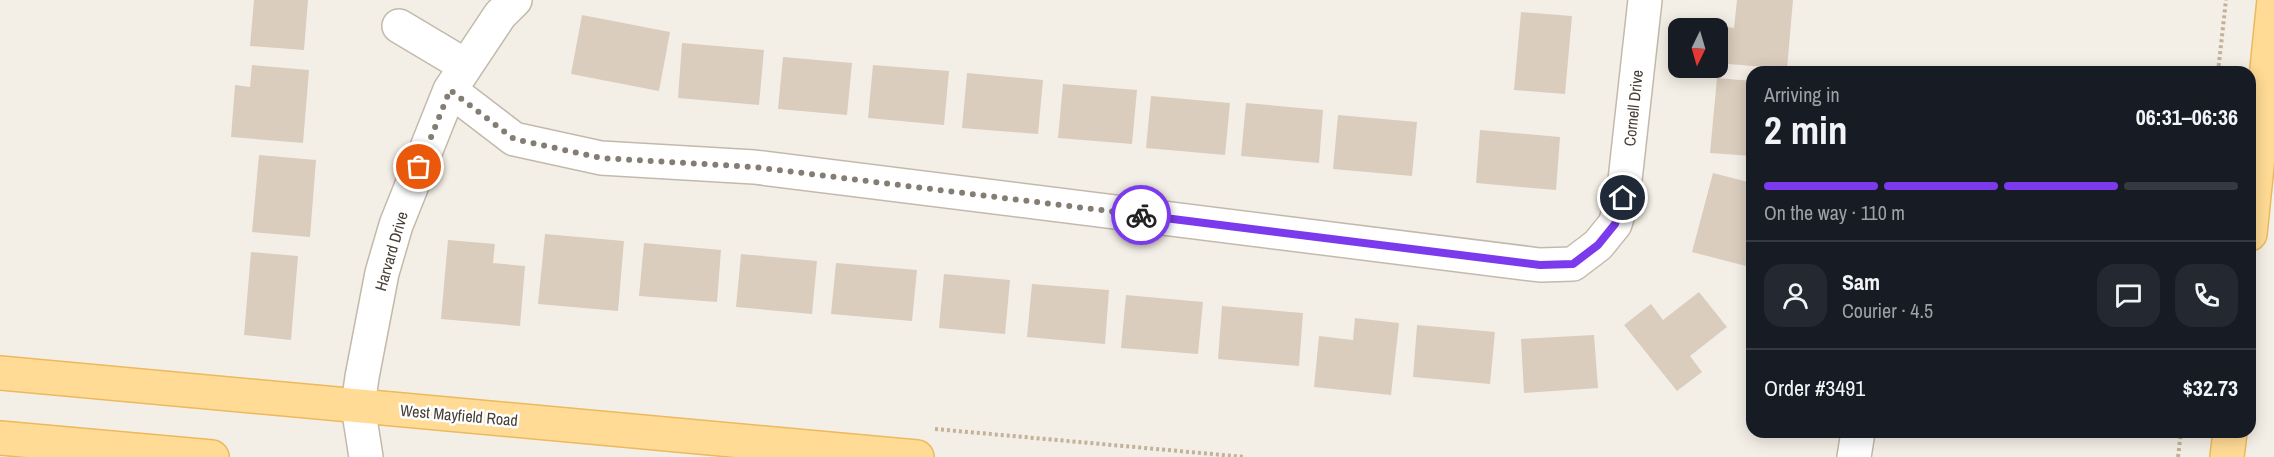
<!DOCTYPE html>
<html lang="en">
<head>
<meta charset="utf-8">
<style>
  body { margin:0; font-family:"Archivo Narrow",sans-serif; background:#242831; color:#f1f3f6; height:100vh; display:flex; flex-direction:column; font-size:22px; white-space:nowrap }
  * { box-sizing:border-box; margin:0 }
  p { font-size:20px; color:#9ea1a6 }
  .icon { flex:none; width:33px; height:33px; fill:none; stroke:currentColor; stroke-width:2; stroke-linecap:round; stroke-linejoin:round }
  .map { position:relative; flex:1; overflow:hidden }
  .drawer { position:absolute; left:1746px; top:66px; width:510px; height:372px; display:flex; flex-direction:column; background:#171b24; border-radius:18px; box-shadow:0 3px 15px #0003 }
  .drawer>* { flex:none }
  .needle { width:39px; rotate:185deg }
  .fabs { position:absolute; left:1668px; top:18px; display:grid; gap:12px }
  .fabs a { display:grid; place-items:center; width:60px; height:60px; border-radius:12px; background:#171b24; box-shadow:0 3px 15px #0003; font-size:30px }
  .pin { position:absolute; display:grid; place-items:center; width:51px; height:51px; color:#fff; margin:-26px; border:3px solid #fff; border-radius:50%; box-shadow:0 2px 6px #0007 }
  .courier { position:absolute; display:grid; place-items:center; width:60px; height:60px; margin:-30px; border:4px solid #7c3aed; border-radius:50%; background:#fff; color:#222; box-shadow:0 2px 8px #0007 }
  .headline em { font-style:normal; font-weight:700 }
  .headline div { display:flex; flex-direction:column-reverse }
  .headline { display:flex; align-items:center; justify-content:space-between; height:102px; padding:0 18px }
  h1 { font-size:39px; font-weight:700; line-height:45px }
  .bar { display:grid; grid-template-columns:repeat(4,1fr); gap:9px 6px; align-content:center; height:72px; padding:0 18px }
  .bar i { height:8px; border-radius:4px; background:#363941 }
  .bar .active { background:#7c3aed }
  .bar p { grid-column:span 4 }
  .line { display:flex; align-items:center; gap:15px; padding:0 18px; border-top:2px solid #363941 }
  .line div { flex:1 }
  .round { display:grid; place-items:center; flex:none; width:63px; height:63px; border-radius:18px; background:#242831 }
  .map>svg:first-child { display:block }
</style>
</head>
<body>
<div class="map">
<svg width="2274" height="457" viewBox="0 0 2274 457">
  <rect width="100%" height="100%" fill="#f4efe6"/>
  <!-- building -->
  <path fill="#dacdbe" d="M254,0h54l-4,50 -54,-4z
    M1737,0h56l-6,69 -69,-6 2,-37 14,2z
    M1521,12l51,4 -7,78 -51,-4z
    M582,15l88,17 -11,59 -88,-17z
    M682,43l82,7 -5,55 -81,-7z
    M783,57l69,6 -5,52 -69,-6z
    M252,65l57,5 -6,73 -72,-6 4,-52 15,2z
    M873,65l76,6 -5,54 -76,-7z
    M967,73l76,7 -5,54 -76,-6z
    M1717,78l35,3v75l-42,-3z
    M1063,84l74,6 -5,54 -74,-6z
    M1151,96l79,7 -5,52 -79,-7z
    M1246,103l77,7 -4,53 -78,-7z
    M1338,115l79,7 -5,54 -79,-7z
    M1480,130l80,7 -4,53 -80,-7z
    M259,155l57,5 -6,77 -58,-5z
    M1713,173l39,10v62l-6,21 -54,-14z
    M545,234l79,7 -6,70 -80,-7z
    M448,240l47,4 -2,19 32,3 -5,60 -79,-7z
    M644,243l77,7 -4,52 -78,-6z
    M251,252l47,4 -7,84 -47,-5z
    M741,254l76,7 -5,53 -76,-7z
    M836,263l81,7 -5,51 -81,-7z
    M944,274l66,6 -5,54 -66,-6z
    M1032,284l77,6 -4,54 -78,-7z
    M1699,292l28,35 -37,29 12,16 -25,19 -53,-66 27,-21 12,16z
    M1126,295l77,7 -5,52 -77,-6z
    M1222,306l81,7 -4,53 -81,-7z
    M1355,318l44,5 -8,72 -77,-8 5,-51 34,4z
    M1417,325l78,7 -5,52 -77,-7z
    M1594,335l4,53 -74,5 -3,-54z"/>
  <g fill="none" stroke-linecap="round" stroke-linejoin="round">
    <!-- minor casing -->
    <g stroke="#c3b9ab" stroke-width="36">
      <path id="minor" d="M399,26l67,40
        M450,90l64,49 87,19 153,9 786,98 33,-1 25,-19 17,-21 8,-26 22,-198
        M366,457l-8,-51 4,-29 20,-104 14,-48 54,-135 50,-75 15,-15
        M1854,457l4,-25"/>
    </g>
    <!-- major casing -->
    <g stroke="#ecb95d" stroke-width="36">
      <path id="major" d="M2250,234l24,-234
        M0,373l917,84
        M0,438l212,19
        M2227,457l3,-25"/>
    </g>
    <!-- path -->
    <path stroke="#c3b298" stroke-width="4" stroke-dasharray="3 3" stroke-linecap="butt" d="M2218,72l8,-72
      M935,429l310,28
      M2178,457l3,-25"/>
    <!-- minor -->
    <use href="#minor" stroke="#fff" stroke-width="33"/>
    <!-- major -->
    <use href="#major" stroke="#ffdb95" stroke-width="33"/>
  </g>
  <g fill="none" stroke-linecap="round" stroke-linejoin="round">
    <!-- done -->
    <path stroke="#847d73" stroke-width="6" stroke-dasharray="0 10.8" d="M419,167l31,-77 64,49 87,19 153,9 387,48"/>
    <!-- route -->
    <path stroke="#7c3aed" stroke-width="8" d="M1141,215l399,50 33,-1 25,-19 17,-21 8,-26"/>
  </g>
  <g text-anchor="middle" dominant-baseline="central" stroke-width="5" stroke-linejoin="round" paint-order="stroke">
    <!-- street labels -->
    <g font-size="16" fill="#483f35" stroke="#fff">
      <text transform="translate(1633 108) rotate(-84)">Cornell Drive</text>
      <text transform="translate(391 251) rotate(-74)">Harvard Drive</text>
      <text transform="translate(459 415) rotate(5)">West Mayfield Road</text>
    </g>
  </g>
</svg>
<div class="fabs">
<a><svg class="needle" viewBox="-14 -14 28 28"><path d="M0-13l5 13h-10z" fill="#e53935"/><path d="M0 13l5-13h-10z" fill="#9ea1a6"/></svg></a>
</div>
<div class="pin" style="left:419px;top:167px;background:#ea580c"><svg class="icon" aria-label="bag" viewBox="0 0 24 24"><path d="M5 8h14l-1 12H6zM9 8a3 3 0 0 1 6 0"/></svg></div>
<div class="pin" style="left:1623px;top:198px;background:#1f2937"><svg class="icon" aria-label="home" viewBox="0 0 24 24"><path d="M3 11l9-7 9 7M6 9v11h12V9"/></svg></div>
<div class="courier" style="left:1141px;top:215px"><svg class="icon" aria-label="bike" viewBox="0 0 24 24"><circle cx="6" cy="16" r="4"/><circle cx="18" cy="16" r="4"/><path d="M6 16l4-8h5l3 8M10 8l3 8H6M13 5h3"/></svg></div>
<section class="drawer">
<div class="headline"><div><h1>2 min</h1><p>Arriving in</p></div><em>06:31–06:36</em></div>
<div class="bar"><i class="active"></i><i class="active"></i><i class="active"></i><i></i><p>On the way · 110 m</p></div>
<div class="line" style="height:108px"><a class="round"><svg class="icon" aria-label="person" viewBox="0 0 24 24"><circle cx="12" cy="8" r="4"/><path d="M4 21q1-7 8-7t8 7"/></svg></a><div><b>Sam</b><p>Courier · 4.5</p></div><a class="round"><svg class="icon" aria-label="chat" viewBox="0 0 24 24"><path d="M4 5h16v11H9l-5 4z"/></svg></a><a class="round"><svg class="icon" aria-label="phone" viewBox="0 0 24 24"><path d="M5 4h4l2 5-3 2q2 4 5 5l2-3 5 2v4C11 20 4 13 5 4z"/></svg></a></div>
<div class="line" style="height:78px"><div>Order #3491</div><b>$32.73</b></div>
</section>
</div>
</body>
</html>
